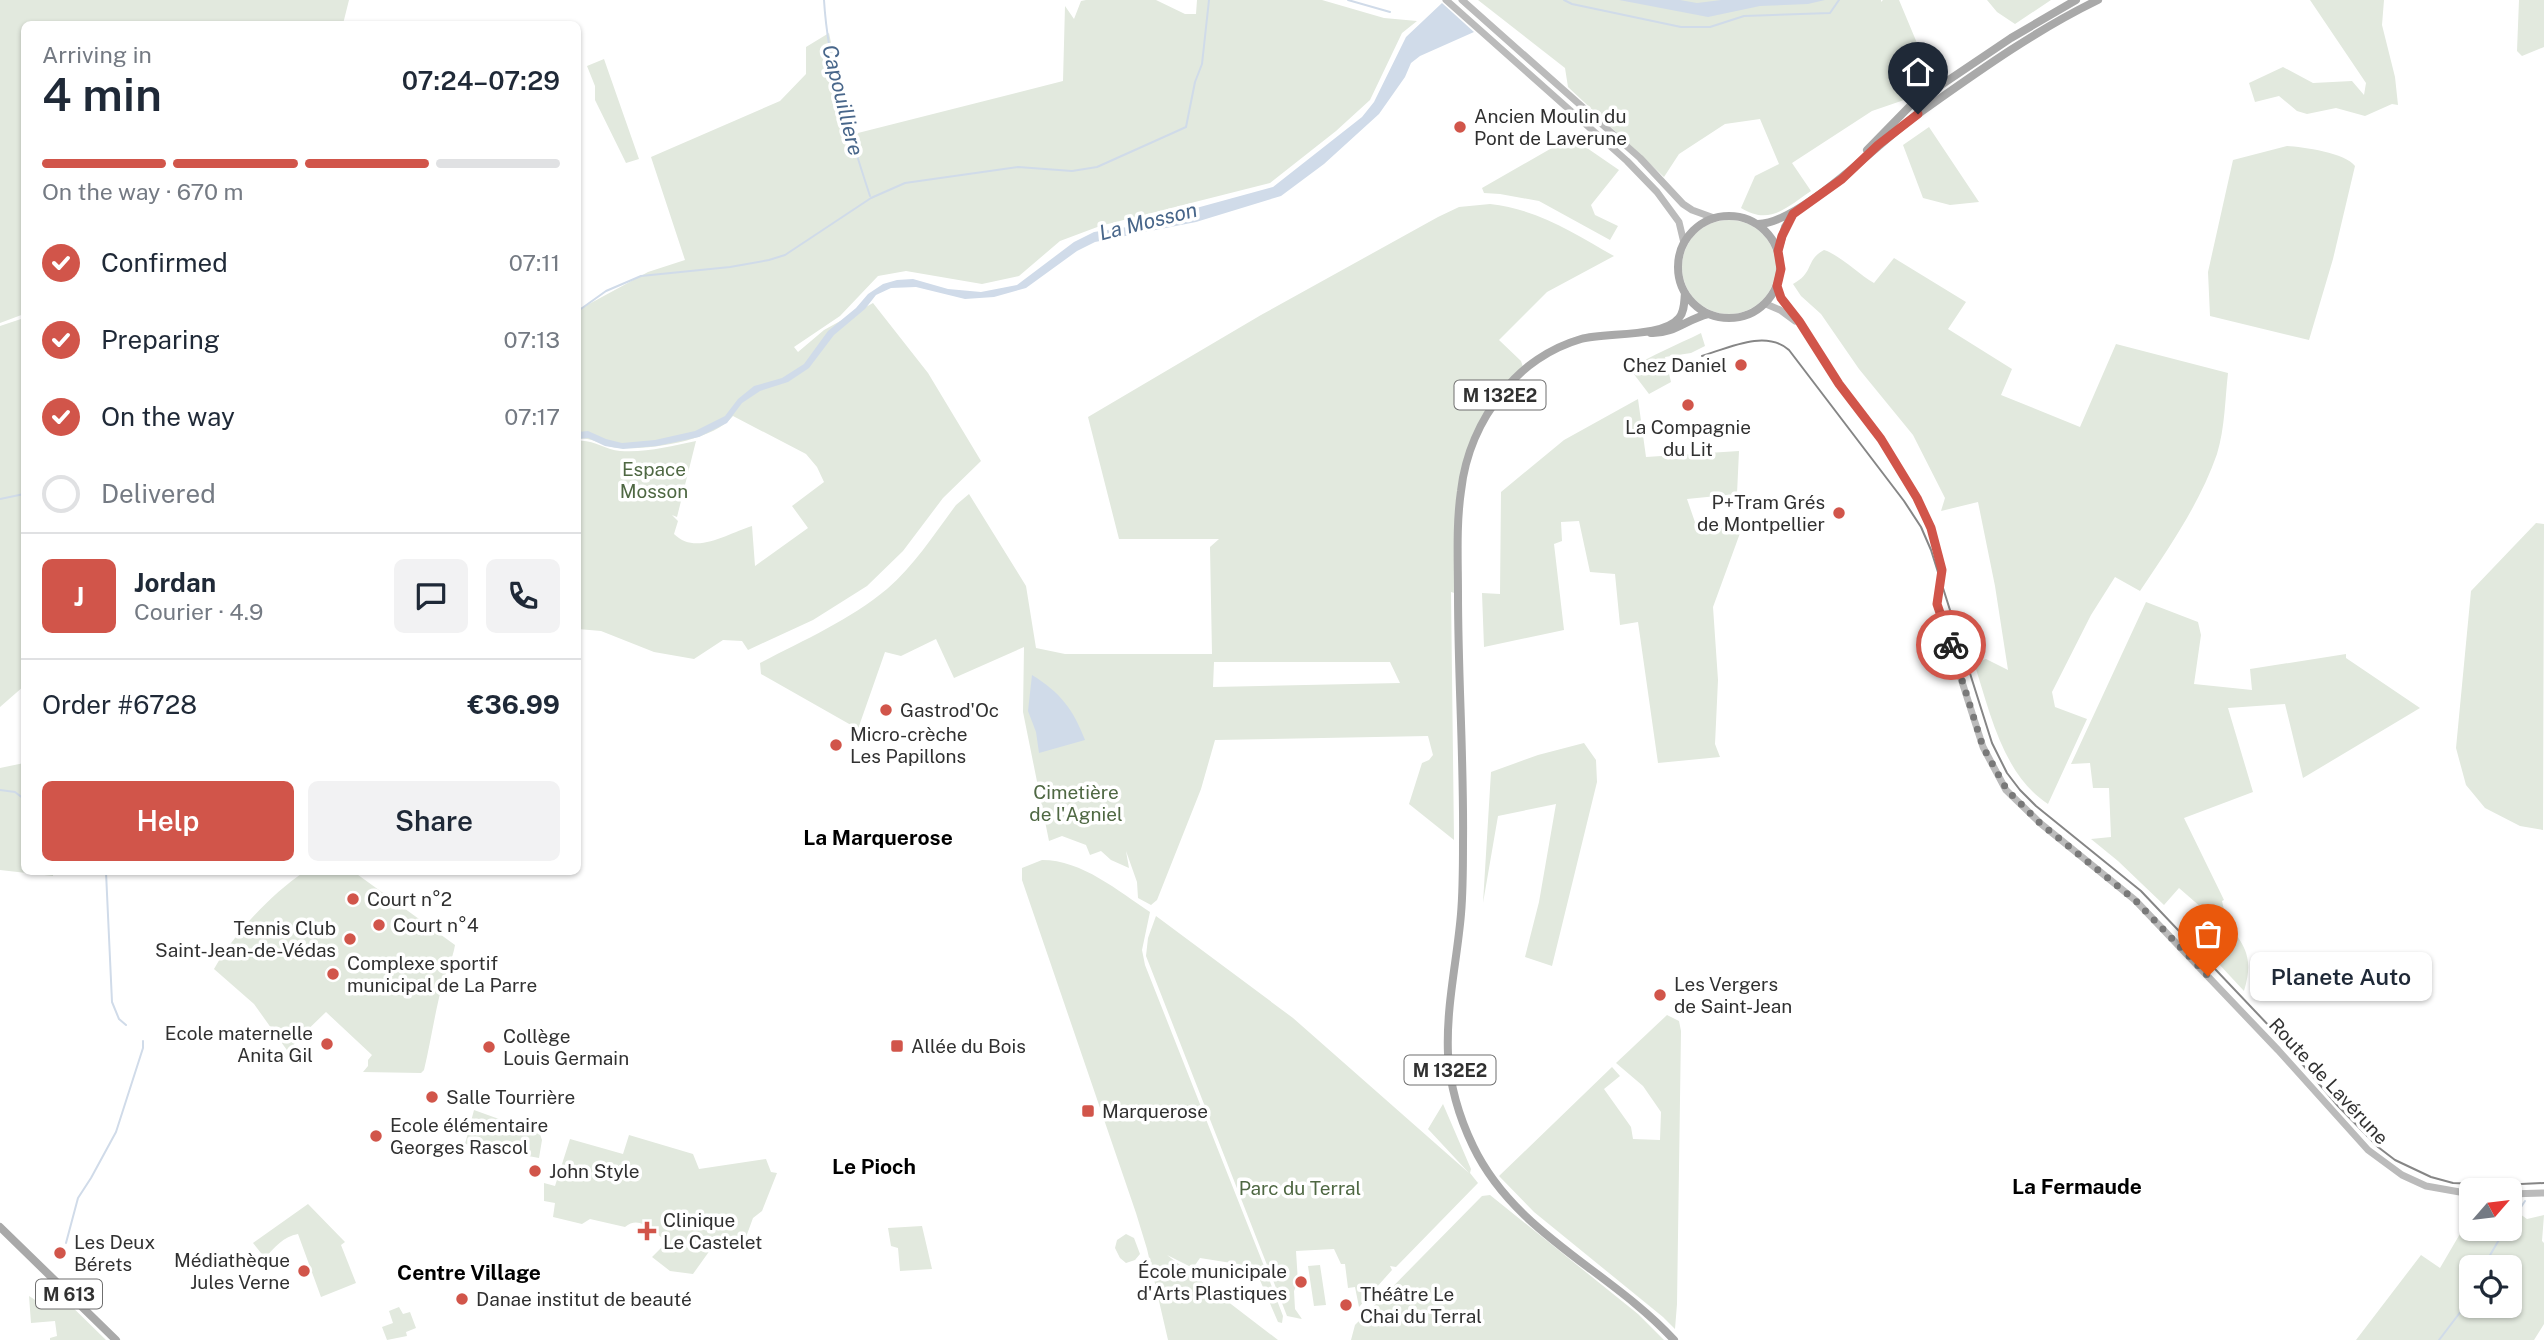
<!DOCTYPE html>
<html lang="en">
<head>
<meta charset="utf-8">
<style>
  body { margin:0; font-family:"Public Sans",sans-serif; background:#f2f2f3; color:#1f2937; height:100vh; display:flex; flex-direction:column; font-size:26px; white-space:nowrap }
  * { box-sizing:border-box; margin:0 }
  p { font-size:23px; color:#747a83 }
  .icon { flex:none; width:38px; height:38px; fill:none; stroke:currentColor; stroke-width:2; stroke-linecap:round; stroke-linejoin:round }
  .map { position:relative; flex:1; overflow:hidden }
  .panel { position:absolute; left:21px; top:21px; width:560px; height:854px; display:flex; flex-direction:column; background:#fff; border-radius:10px; box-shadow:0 2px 5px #0004 }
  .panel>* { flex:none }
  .needle { width:46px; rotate:62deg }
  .tools { position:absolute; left:2459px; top:1178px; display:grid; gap:14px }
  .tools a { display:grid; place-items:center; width:63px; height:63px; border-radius:10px; background:#fff; box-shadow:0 2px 5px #0004; font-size:35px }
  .pin { position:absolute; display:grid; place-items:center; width:60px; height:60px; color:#fff; margin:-72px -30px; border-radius:50% 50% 50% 0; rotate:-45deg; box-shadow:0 0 7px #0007 }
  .pin .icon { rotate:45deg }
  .courier { position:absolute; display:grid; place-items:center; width:70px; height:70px; margin:-35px; border:5px solid #d1554a; border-radius:50%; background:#fff; color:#222; box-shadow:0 2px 9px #0007 }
  .bubble { position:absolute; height:49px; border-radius:10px; background:#fff; box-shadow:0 2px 5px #0004; font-size:23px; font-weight:600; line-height:49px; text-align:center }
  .overview em { font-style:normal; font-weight:600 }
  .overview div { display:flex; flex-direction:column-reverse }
  .overview { display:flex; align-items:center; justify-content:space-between; height:119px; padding:0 21px }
  h1 { font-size:46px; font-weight:600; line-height:52px }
  .bar { display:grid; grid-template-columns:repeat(4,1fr); gap:10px 7px; align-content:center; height:84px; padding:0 21px }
  .bar i { height:9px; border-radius:5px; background:#e0e1e3 }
  .bar .on { background:#d1554a }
  .bar p { grid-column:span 4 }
  .line { display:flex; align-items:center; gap:18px; padding:0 21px; border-top:2px solid #e0e1e3 }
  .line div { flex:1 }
  .round { display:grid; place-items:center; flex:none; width:74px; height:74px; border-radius:10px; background:#f2f2f3 }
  ol { padding:0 21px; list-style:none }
  li { display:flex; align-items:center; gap:21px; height:77px }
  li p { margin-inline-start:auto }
  li .icon { padding:7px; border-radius:50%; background:#d1554a; color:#fff; stroke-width:4 }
  li:last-child { color:#747a83 }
  li i { width:38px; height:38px; border:4px solid #e0e1e3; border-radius:50% }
  .primary-button { display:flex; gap:14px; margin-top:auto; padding:14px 21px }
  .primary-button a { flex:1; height:80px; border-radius:10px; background:#d1554a; color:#fff; font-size:28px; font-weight:600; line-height:80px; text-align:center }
  .primary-button a+a { background:#f2f2f3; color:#1f2937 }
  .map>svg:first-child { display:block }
</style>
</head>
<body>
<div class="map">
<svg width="2544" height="1340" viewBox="0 0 2544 1340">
  <rect width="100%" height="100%" fill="#fff"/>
  <!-- green -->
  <path fill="#e2e9de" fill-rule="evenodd" d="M0,0h349l-6,24h-319v290l-24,9z
    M1086,0h70l29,14h11l1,-14h125l62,18 33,3 -15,12 -32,67 -34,31 -66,52 -170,43 -40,15 -41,35 -37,8 -76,-13 -28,5 -38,40 -46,31 4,5 26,-22 49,-27 55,70 53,88 -38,37 -40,53 -36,35 -54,34 -65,30 -6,-9 -19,-1 -29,19 -40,-7 -53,-21 -23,-2v-188c15,-2 27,9 42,10 26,2 51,-5 76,-10l-19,76 -5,-2 6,6 -4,13c22,22 54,-1 78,-8l3,40 53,-38 -16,-22 32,-24 -7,-15 -11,-13 -73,-38c-20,25 -83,34 -114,32 -14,0 -27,-12 -41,-9v-129l70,-38 37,-12 -34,-103 129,-56 26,-27v-27l23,-14 21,102 213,-54 2,-75 9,13 7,-18z
    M1478,0h403v2l2,-2h16l33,79 -25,20 -35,12 -80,52 19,28c-24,16 -41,35 -70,17l14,-32 24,-12 -19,-45 -35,5 -46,30 -15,23 -96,-90 -3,-19z
    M1987,0h64l-36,24 -18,-12z
    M2310,0h74l-2,25 13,52 3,28 -6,-1 -27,12 -29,-8 -29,6 -10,-3 -18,-15 -24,6 -6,-19 34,-16 30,16 39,-2 12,14 2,-12z
    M2519,0h25v47l-22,9 -5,-5z
    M604,59l35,100 -13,4 -31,-63v-14l-8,-20z
    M1929,127l50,75 -29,3 -27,-7 -20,-53z
    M1571,137l48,33 -28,35 4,10 23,11 -8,14 -71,-39 -39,-7 -16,-1 -2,-5z
    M2287,146c16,1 59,7 68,20l-22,93 -24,81 -99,-24 -2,-44 25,-112z
    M1490,204c47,5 84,29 124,52l-67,36 -48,48 22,21 3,9 -36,43 -25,64 -5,117 -7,-2 3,248 -45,-36 13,-41 7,-3 4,-5 -5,-19 -213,4 -14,49 -44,111 -6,5 -13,-7 -1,-16 -11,-31 3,17 -18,-8 -10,-9 -11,4 -4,-10 -24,-9 -13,5 -26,-129 1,-65 -70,31 -18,-39 -35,17 -16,-4 -27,77 -97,-55 -1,-11c42,-22 90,-43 127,-74 27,-23 48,-56 69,-84l13,-11 57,92 10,62 29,6h147l-2,-107 9,-8h-100l-31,-122 173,-102 177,-98 21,-10zM1214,662h176l10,21 -187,4z
    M1682 267a47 47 0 1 1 94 0a47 47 0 1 1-94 0Z
    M1824,250c16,5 34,24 50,33l20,-25 72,44 -18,27 64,40 -11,26 79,32 36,-83 112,29c-3,26 -3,55 -11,81 -17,49 -48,94 -77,137l-25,-14 -24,38 -39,77 3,15 32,12 -39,85c-46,-30 -58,-93 -74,-141l12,-4 22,11 -13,-84 -17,-84 -37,9 4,-13 -32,-63 -54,-66 -38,-55 -20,-18 -8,-12c22,-12 12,-24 31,-34z
    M24,318v368l-24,21v-381z
    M1701,333l4,13 -14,7 -26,4 6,25 -22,12 -19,-25c23,-15 47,-24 71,-36z
    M1638,399l8,58 93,-6 -2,43 -50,5 11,32 45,-6 -30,82 5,73 -3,64 5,13 -62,6 -20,-141 -18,3 -5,-51 -25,-2 -11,-51 -18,1 1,19 -8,3 10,86 -80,17 -2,-54 18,1 1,-102 63,-52z
    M2536,523l8,1 -1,306 -23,-4 -35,-18 -19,-23 -10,-37 15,-157z
    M2146,602l52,20 3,13 -7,49 58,6 -2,-21 96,-15v4l74,50 -117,70 -18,-74 -57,4 25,84 -69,26 40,82 -2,1c8,41 37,41 22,90l-53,-57 19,-19 -31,-27 -15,17 -46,-44 -27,-22 20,-2 -2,-49h-16l-3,-25 -19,1z
    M1584,743l12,17 1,22 -45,184 -27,-9 14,-55 17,-98 -58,12 -15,87 8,-131 47,-17z
    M24,763v109h29v4l-53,-6v-102z
    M1042,860c40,0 76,31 108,52l-8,38 3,15 119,301 19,50 -1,7 -4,-1 -22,-51 -6,-5 -50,-8 -7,10 -26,-13 111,85h-110l-21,-91 -11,-36 -114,-333v-12z
    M304,872h50l101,73c-2,13 -8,24 -12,37 -8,29 -12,59 -19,88l-3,3 -58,-1 5,-6v-6l4,-5 -46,-43 -30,29 -7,12 -35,-49 -40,-35c20,-35 56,-74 90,-97z
    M1156,916l137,102 176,155 -41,-44 15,-25 28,65 -1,4 8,10 -82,84 -6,-1 2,4 -33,37 -4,-20 -7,1 -3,-24h-4l-7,-15 -38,2 2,31 -4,9 1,18 7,10 -15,-3 -141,-360 2,-18z
    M1667,1015l12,6 2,10 -4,273 -2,25 -12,-12 -129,-105 -35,-36 113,-109 8,9 -16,13 27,38 2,12 27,1 1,-28 -18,-26 -27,-23z
    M474,1110l66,24 2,6 -3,18 -74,-14z
    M629,1135l64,19 6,15 67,-10 5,13 6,1 -15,38 -9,7 -11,30 -2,-3 -27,1 -20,28 -23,-3 -18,-14 12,-12 1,-5c-12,-8 -25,-26 -40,-13l-35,-8 -8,5 -29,-7 2,-14 -11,-2v-18l11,3 15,-47 53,15z
    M1490,1195l148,119 26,26h-313l4,-15 127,-129z
    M308,1204l37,38 -4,3 15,38 -35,14 -23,-63c-14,2 -24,14 -33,24l-12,-15z
    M2510,1207l17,12 17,-4 -2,26 2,2v81l-10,16h-178l65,-85 19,13 31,-53v13h39zM2510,1267v39h-39v-39z
    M922,1226l10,43 -32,2 -2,-23 -7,-2 -3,-18z
    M1126,1234l8,4 6,16 -5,6 -9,3 -6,-5 -5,-10 2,-8z
    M1320,1265l6,40 -12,1 -6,-40z
    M58,1293l48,47h-56v-2l7,-2 -2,-15 -24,2 -2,-27 20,13z
    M399,1307l4,7 7,-2 6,16 -10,4 1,4 -20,4 -5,-13 11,-4 -4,-12z"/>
  <!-- water -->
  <path fill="#d0dbe9" d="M1619,0h61l17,3 24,-3h104l-17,4 -48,2 -52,11z
    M1442,3l32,29 -54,24 -9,7 -6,14 -26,37 -55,50 -43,32 -85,26 -101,20 -18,9 -51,37 -32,9 -29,2 -49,-12 -25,1 -15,7 -11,14 -31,26 -25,33 -21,14 -28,9 -18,12 -15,20 -28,14 -42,9 -34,3 -18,-3 -17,-8 -10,1v-7l10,-1 18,8 16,4 33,-3 40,-9 30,-15 13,-17 16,-13 28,-8 22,-14 24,-33 28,-23 12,-14 15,-10 14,-4 16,-1 35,10 33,3 36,-7 57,-43 20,-10 33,-5 146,-40 89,-70 12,-15 32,-65z
    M1032,675c29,18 41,34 53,65l-46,13 -3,-21 -8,-21z"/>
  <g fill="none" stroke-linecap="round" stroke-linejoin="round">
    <!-- stream -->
    <path stroke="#d0dbe9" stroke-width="2" d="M824,0c4,67 25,132 46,196
      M1348,0l42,12
      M1564,0l8,4 109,23h29l34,-11 86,-3 9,-13
      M578,311l28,-20 35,-15 89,-9 39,-7 16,-5 86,-57 34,-15 113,-16 54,4 25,-4 78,-35 11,-5 9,-45 7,-18 7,-64
      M0,499l24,-5
      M0,790l15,2 9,7
      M106,872l6,130 7,17 7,6
      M2510,1224l15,-23
      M66,1243l12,-45 13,-20 25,-46 27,-84v-7
      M2483,1267l23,-39
      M2439,1340l32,-42"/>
    <!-- secondary -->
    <path stroke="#bbb" stroke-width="7" d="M1446,0l181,161 30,31 22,30 5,21
      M1462,0l178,158 43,46 9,6 22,8
      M1777,286l4,12 18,23 40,63 42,55 36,59 14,30 11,42 -5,34 46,143 23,43 34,33 95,77 143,150 90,100 34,25 24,11 45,8
      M1766,304l14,6 15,11
      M2510,1194l34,-1"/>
    <!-- primary -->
    <path stroke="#a9a9a9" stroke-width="8" d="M1867,150l43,-44 101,-68 65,-38
      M1678 267a51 51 0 1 1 102 0a51 51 0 1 1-102 0Z
      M1757,224c42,1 124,-84 161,-110 58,-41 116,-83 180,-114
      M1778,251l7,-24 9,-14
      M1651,333c23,1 36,-14 57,-19
      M0,1227l116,113
      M1674,1340c-63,-69 -159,-106 -201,-194 -14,-29 -23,-60 -25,-92 -2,-48 9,-93 13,-140 2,-23 2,-47 2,-71 1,-83 -5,-166 -5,-249 0,-34 -2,-69 3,-103 4,-36 19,-71 42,-99 19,-25 47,-44 78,-53 24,-7 82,-1 98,-21 6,-7 5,-17 6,-25"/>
    <!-- tram -->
    <path stroke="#868686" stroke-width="2" d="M1702,356c26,-8 64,-27 87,-6l115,151 17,26 10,23 61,193 15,30 13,17 16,16 105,85 131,138 66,77 40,41 17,13 36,17 22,6 47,2 44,-2"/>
  </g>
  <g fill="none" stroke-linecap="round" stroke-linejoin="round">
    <!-- done -->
    <path stroke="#797979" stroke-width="7" stroke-dasharray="0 12.6" d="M1951,645l32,102 24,43 33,33 95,77 73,76"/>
    <!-- route -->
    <path stroke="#d1554a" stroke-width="9" d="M1918,114l-40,31 -36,34 -49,35 -11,22 -4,15 3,18 -4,17 4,12 18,23 40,63 42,55 36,59 14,30 11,42 -5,34 14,41"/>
  </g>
  <!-- markers -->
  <g fill="#d1554a" stroke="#fff" stroke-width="2.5">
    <circle cx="1460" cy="127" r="7"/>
    <circle cx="1741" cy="365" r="7"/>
    <circle cx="1688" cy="405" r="7"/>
    <circle cx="1839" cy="513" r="7"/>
    <circle cx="886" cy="710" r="7"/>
    <circle cx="836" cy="745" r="7"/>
    <circle cx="353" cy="899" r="7"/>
    <circle cx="379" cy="925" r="7"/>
    <circle cx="350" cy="939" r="7"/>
    <circle cx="333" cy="974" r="7"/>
    <circle cx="1660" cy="995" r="7"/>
    <circle cx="327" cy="1044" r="7"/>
    <rect x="890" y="1039" width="14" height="14" rx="3.5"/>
    <circle cx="489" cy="1047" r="7"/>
    <circle cx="432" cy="1097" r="7"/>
    <rect x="1081" y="1104" width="14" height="14" rx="3.5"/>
    <circle cx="376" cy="1136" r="7"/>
    <circle cx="535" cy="1171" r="7"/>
    <path d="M643.5 1220.5h7v7h7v7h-7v7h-7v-7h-7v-7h7z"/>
    <circle cx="60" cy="1253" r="7"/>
    <circle cx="304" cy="1271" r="7"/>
    <circle cx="1301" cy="1282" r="7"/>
    <circle cx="462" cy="1299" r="7"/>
    <circle cx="1346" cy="1305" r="7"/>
  </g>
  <g text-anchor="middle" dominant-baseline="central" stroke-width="7" stroke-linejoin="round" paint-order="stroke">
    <!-- shield labels -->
    <g fill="#fff" stroke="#6f6f6f" stroke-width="2">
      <rect x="1454.5" y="380.5" width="91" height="29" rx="5"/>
      <rect x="1404.5" y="1055.5" width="91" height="29" rx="5"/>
      <rect x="36" y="1279.5" width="66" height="29" rx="5"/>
    </g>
    <g font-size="18" font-weight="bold" fill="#313131">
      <text x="1500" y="395">M 132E2</text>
      <text x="1450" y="1070">M 132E2</text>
      <text x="69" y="1294">M 613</text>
    </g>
    <!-- poi labels -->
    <g font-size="19" fill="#313131" stroke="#fff" text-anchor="start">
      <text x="1474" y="116">Ancien Moulin du<tspan x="1474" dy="22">Pont de Laverune</tspan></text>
      <text x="1727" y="365" text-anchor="end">Chez Daniel</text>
      <text x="1688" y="427" text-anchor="middle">La Compagnie<tspan x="1688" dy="22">du Lit</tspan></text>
      <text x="1825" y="502" text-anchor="end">P+Tram Grés<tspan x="1825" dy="22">de Montpellier</tspan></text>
      <text x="900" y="710">Gastrod'Oc</text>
      <text x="850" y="734">Micro-crèche<tspan x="850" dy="22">Les Papillons</tspan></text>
      <text x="367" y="899">Court n°2</text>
      <text x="393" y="925">Court n°4</text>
      <text x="336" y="928" text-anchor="end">Tennis Club<tspan x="336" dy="22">Saint-Jean-de-Védas</tspan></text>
      <text x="347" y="963">Complexe sportif<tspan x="347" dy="22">municipal de La Parre</tspan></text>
      <text x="1674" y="984">Les Vergers<tspan x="1674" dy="22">de Saint-Jean</tspan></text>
      <text x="313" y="1033" text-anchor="end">Ecole maternelle<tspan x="313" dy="22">Anita Gil</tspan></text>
      <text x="503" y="1036">Collège<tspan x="503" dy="22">Louis Germain</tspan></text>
      <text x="911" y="1046">Allée du Bois</text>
      <text x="446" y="1097">Salle Tourrière</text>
      <text x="1102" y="1111">Marquerose</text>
      <text x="390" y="1125">Ecole élémentaire<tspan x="390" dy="22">Georges Rascol</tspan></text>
      <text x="549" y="1171">John Style</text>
      <text x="663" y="1220">Clinique<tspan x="663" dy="22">Le Castelet</tspan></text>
      <text x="74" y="1242">Les Deux<tspan x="74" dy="22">Bérets</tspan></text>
      <text x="290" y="1260" text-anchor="end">Médiathèque<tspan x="290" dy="22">Jules Verne</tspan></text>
      <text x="1287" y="1271" text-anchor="end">École municipale<tspan x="1287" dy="22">d'Arts Plastiques</tspan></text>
      <text x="1360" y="1294">Théâtre Le<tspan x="1360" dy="22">Chai du Terral</tspan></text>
      <text x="476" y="1299">Danae institut de beauté</text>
    </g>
    <!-- park labels -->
    <g font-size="19" fill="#4f6843" stroke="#fff">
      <text x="654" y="469">Espace<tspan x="654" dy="22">Mosson</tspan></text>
      <text x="1076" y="792">Cimetière<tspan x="1076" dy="22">de l'Agniel</tspan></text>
      <text x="1300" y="1188">Parc du Terral</text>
    </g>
    <!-- street labels -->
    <g font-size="19" fill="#313131" stroke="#fff">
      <text transform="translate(2329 1081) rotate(47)">Route de Lavérune</text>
    </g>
    <!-- water labels -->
    <g font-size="21" font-style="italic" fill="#48668a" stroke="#fff">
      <text transform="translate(843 100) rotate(76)">Capouilliere</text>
      <text transform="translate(1148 221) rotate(-14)">La Mosson</text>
    </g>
    <!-- neighbourhood labels -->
    <g font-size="21" font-weight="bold" fill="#000" stroke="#fff">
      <text x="878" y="837">La Marquerose</text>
      <text x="874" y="1166">Le Pioch</text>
      <text x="2077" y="1186">La Fermaude</text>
      <text x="469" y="1272">Centre Village</text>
    </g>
  </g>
</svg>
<div class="tools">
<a><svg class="needle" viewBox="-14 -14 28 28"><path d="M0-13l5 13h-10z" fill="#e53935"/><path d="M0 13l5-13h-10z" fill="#747a83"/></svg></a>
<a><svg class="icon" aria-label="locate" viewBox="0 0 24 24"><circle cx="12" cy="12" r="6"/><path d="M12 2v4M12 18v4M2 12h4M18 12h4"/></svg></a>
</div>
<div class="pin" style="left:2208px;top:976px;background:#ea580c"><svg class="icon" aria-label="bag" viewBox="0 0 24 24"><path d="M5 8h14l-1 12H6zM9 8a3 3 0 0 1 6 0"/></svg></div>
<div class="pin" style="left:1918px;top:114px;background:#1f2937"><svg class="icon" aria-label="home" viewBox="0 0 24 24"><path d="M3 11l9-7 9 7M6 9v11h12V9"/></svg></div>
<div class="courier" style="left:1951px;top:645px"><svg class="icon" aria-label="bike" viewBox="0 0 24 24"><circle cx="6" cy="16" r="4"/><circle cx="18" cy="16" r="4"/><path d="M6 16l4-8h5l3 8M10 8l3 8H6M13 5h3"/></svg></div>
<div class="bubble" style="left:2250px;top:952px;width:182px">Planete Auto</div>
<section class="panel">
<div class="overview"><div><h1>4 min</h1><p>Arriving in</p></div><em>07:24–07:29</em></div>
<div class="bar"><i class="on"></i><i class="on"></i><i class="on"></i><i></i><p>On the way · 670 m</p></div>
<ol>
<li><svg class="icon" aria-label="check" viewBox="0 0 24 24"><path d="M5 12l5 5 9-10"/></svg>Confirmed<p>07:11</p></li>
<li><svg class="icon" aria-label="check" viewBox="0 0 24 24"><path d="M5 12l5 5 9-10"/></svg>Preparing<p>07:13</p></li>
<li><svg class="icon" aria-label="check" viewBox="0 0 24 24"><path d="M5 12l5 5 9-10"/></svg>On the way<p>07:17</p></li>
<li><i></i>Delivered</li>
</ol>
<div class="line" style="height:126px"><b class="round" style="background:#d1554a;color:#fff">J</b><div><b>Jordan</b><p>Courier · 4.9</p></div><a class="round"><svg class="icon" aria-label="chat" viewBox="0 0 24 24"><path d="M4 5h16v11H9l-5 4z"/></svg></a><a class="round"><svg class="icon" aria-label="phone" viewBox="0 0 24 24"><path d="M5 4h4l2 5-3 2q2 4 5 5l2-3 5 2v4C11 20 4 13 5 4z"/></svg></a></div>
<div class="line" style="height:91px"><div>Order #6728</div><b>€36.99</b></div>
<div class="primary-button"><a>Help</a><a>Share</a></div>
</section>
</div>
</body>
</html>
